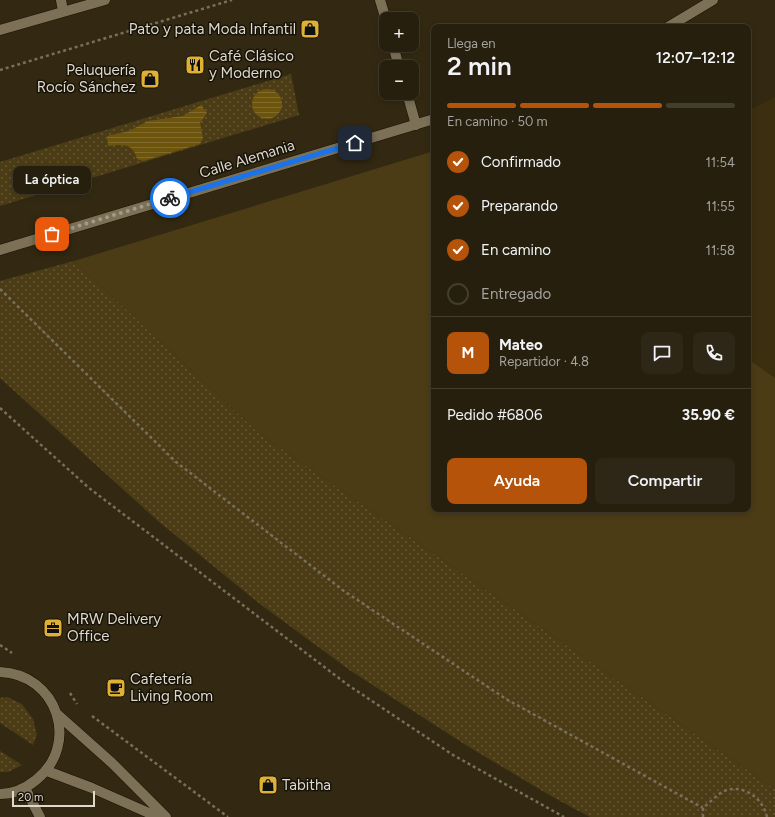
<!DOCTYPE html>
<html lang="es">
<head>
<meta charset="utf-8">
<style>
  body { margin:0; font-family:Figtree,sans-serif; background:#2e2717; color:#f1f3f6; height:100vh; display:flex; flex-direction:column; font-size:15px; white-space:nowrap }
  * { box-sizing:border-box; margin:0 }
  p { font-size:13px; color:#a4a29e }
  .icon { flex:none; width:22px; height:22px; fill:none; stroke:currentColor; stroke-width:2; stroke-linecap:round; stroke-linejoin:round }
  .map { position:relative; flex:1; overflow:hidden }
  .sheet { position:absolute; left:431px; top:24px; width:320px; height:488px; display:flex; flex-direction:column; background:#261f0e; border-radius:8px; box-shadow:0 2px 6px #0003,0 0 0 1px #423d2e }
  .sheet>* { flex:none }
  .fabs { position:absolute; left:379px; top:12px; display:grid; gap:8px }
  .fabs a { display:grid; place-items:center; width:40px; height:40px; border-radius:8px; background:#261f0e; box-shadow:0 2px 6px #0003,0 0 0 1px #423d2e; font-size:20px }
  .scale { position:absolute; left:12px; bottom:10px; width:83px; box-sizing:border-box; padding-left:4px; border:2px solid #dfd9cb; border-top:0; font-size:11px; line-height:14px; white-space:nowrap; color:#dfd9cb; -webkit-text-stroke:3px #171309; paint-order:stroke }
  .pin { position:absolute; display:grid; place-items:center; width:34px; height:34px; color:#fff; margin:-17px; border-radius:8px; box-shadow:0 2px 6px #0006 }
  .courier { position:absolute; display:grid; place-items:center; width:40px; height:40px; margin:-20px; border:3px solid #1a73e8; border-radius:50%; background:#fff; color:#222; box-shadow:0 1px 5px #0007 }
  .bubble { position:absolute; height:28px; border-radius:8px; background:#261f0e; box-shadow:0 2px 6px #0003,0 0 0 1px #423d2e; font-size:13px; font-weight:600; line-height:28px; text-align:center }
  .head em { font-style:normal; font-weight:600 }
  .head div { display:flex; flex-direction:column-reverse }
  .head { display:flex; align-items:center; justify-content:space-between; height:68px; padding:0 16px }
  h1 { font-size:26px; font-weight:600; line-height:30px }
  .bar { display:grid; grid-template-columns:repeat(4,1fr); gap:6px 4px; align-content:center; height:48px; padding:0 16px }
  .bar i { height:5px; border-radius:3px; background:#423d2e }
  .bar .active { background:#b45309 }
  .bar p { grid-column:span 4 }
  .line { display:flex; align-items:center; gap:10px; padding:0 16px; border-top:1px solid #423d2e }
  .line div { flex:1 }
  .round { display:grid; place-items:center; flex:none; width:42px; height:42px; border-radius:8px; background:#2e2717 }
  ol { padding:0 16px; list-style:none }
  li { display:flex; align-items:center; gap:12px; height:44px }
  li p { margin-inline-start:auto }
  li .icon { padding:4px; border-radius:50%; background:#b45309; color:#fff; stroke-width:4 }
  li:last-child { color:#a4a29e }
  li i { width:22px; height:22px; border:2px solid #423d2e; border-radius:50% }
  .cta { display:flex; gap:8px; margin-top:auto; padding:8px 16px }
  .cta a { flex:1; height:46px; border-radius:8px; background:#b45309; color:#fff; font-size:16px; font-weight:600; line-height:46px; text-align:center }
  .cta a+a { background:#2e2717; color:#f1f3f6 }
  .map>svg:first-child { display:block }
</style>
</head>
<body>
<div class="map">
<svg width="775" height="817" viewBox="0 0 775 817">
  <defs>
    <pattern id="park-dots" width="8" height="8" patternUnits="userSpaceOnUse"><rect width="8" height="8" fill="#4b3c16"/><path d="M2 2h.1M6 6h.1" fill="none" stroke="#645837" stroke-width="1.8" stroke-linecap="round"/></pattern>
    <pattern id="water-rules" width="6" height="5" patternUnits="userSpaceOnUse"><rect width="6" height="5" fill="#6d540d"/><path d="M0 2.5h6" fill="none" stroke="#816c2f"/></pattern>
  </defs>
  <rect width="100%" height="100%" fill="#332912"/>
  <!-- built -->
  <path fill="#3c2f10" d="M775,97v281l-27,-19v-248z"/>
  <!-- park -->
  <path fill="url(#park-dots)" d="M291,74l8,41 -299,91v-44z
    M74,261l186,173 515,355v28h-185l-39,-21 -82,-49 -118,-76 -91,-67 -102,-83 -158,-143v-97z
    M7,697l15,7 11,15 4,16 -4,10 -33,-22v-25z
    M0,751l22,14 -14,7h-8z"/>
  <!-- pitch -->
  <path fill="#4b3c16" d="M434,151v358h314v-150l27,19v411l-515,-355 -186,-173z"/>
  <!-- water -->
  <path fill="url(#water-rules)" d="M252 104a15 15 0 1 1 30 0a15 15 0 1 1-30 0Z
    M201,105l6,8 -7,10 3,15 -3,6 -57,17 -6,-2c-4,-16 -14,-15 -29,-13l-1,-10 22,-5 19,-10 35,-5z"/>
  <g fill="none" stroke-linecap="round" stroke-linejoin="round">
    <!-- minor casing -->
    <g stroke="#1b1200" stroke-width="11">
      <path id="minor" d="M61,0l2,11
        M380,0l6,20
        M668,27l45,-27
        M0,30l105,-30
        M393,45l6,22
        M407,93l9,32
        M0,250l434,-131
        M25,788l15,29"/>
    </g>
    <!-- tertiary casing -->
    <g stroke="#1b1200" stroke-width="11">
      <path id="tertiary" d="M0,672c57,2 81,72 36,108 -10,8 -22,14 -36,14
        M57,714l55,49 54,54
        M47,771l45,17 66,29"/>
    </g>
    <!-- path -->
    <path stroke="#78705c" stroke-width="2.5" stroke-dasharray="3 3" stroke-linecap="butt" d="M0,70l232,-70
      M0,289l176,173 168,129 162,108 197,109
      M0,408l89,80 259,197 105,70 111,62
      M0,645l12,8
      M70,693l7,11
      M92,716l136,101
      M703,817v-9c6,-5 13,-12 19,-16 20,-10 41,6 45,25"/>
    <!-- minor -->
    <use href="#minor" stroke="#7c7157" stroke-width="10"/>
    <!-- tertiary -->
    <use href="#tertiary" stroke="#7c7157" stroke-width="10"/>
  </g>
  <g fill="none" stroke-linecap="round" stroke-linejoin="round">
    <!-- done -->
    <path stroke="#a39b8a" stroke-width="4" stroke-dasharray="0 7.2" d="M52,234l118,-36"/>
    <!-- route -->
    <path stroke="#1a73e8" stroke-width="5" d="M170,198l185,-55"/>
  </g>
  <!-- icons -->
  <defs>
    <g id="shop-square" transform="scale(1)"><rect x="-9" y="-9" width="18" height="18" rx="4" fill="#dfb034" stroke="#171309"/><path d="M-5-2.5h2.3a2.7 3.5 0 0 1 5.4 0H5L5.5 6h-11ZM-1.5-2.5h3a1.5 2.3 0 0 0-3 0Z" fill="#111"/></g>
    <g id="restaurant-square" transform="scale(1)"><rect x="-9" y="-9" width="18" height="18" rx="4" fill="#dfb034" stroke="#171309"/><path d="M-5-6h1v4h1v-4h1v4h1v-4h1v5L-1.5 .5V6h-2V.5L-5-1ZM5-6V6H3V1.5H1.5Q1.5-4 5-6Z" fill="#111"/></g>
    <g id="office-square" transform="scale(1)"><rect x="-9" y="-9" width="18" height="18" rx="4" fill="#dfb034" stroke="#171309"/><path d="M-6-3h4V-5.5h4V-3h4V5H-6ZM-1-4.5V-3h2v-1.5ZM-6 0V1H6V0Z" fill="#111"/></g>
    <g id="cafe-square" transform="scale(1)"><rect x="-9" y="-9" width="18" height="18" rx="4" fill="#dfb034" stroke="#171309"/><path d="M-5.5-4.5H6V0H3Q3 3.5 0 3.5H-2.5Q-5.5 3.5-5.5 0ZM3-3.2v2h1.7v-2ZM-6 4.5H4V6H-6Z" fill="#111"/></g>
  </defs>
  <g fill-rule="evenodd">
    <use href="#shop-square" x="310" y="29"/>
    <use href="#restaurant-square" x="195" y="65"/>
    <use href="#shop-square" x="150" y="79"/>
    <use href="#office-square" x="53" y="628"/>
    <use href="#cafe-square" x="116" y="688"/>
    <use href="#shop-square" x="268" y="785"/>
  </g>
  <g text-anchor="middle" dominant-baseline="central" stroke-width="3" stroke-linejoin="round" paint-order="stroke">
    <!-- poi labels -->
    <g font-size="15" fill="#dfd9cb" stroke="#171309" text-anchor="start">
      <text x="296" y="29" text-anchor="end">Pato y pata Moda Infantil</text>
      <text x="209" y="56">Café Clásico<tspan x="209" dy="17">y Moderno</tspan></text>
      <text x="136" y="70" text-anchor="end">Peluquería<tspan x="136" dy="17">Rocío Sánchez</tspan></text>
      <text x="67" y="619">MRW Delivery<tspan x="67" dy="17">Office</tspan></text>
      <text x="130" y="679">Cafetería<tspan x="130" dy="17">Living Room</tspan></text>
      <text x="282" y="785">Tabitha</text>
    </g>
    <!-- street labels -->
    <g font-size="15" fill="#dfd9cb" stroke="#171309">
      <text transform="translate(247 159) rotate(-17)">Calle Alemania</text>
    </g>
  </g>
</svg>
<div class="fabs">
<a>+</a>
<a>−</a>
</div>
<div class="scale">20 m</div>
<div class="pin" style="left:52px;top:234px;background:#ea580c"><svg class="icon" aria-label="bag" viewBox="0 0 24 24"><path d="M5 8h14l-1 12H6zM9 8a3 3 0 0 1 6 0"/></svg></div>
<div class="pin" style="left:355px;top:143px;background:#1f2937"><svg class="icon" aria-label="home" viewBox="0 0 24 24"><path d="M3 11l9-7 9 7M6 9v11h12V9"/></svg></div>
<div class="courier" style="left:170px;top:198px"><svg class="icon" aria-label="bike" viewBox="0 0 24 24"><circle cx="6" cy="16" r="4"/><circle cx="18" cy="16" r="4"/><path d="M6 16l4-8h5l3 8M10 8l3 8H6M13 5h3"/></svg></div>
<div class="bubble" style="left:13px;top:166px;width:78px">La óptica</div>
<section class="sheet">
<div class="head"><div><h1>2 min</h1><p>Llega en</p></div><em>12:07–12:12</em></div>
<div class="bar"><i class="active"></i><i class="active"></i><i class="active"></i><i></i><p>En camino · 50 m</p></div>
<ol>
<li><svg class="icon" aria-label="check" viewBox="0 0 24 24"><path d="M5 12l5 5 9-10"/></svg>Confirmado<p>11:54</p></li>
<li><svg class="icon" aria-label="check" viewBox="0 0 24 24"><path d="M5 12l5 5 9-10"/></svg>Preparando<p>11:55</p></li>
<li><svg class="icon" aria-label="check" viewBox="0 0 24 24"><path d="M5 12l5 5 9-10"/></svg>En camino<p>11:58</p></li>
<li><i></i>Entregado</li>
</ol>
<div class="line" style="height:72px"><b class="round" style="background:#b45309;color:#fff">M</b><div><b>Mateo</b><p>Repartidor · 4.8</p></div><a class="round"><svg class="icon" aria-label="chat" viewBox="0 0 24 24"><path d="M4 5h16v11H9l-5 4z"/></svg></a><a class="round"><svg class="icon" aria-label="phone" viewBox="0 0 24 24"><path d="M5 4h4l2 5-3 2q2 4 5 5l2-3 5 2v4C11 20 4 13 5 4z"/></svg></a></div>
<div class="line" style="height:52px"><div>Pedido #6806</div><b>35.90 €</b></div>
<div class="cta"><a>Ayuda</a><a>Compartir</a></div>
</section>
</div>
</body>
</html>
